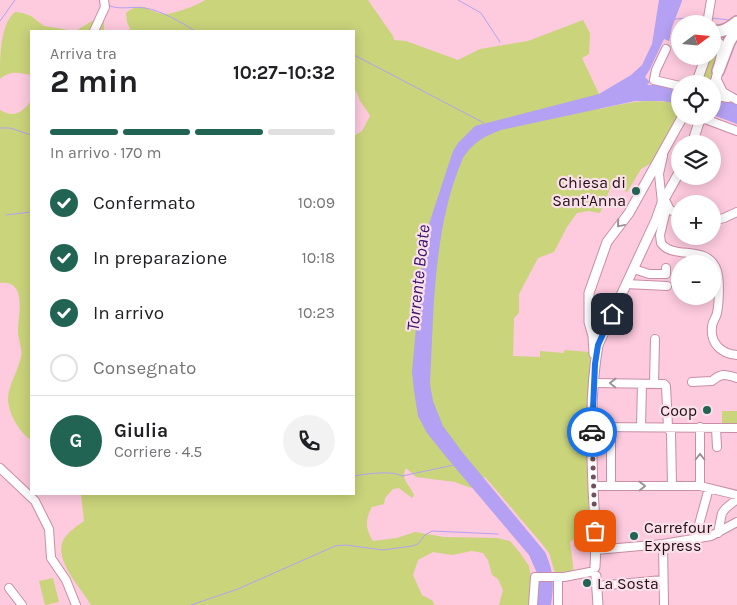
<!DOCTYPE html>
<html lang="it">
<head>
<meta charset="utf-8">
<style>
  body { margin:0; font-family:Karla,sans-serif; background:#f2f2f2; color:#202124; height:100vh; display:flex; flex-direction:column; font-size:19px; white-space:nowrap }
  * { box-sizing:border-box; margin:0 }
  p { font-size:16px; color:#757577 }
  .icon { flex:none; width:28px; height:28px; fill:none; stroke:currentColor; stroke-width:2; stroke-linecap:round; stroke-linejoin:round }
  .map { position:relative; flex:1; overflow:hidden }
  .side { position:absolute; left:30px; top:30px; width:325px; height:465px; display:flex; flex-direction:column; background:#fff; border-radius:0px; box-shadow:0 2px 12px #0003 }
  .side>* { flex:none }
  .needle { width:32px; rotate:74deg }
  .fabs { position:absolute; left:671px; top:15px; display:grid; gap:10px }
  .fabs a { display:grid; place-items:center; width:50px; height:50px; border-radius:50%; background:#fff; box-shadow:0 2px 12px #0003; font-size:25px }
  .pin { position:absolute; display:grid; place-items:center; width:42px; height:42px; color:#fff; margin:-21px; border-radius:10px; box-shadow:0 2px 8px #0006 }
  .courier { position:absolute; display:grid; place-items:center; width:50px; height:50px; margin:-25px; border:4px solid #1a73e8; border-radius:50%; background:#fff; color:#222; box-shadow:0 1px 6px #0007 }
  .headline em { font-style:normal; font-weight:700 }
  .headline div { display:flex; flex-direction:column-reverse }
  .headline { display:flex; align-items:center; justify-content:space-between; height:85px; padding:0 20px }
  h1 { font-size:32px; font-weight:700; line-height:38px }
  .bar { display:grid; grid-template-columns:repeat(4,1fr); gap:8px 5px; align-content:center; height:60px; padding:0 20px }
  .bar i { height:6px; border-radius:4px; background:#e0e0e0 }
  .bar .selected { background:#226454 }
  .bar p { grid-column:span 4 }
  .line { display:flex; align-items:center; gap:12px; padding:0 20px; border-top:1px solid #e0e0e0 }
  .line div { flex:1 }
  .round { display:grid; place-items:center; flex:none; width:52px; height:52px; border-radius:26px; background:#f2f2f2 }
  ol { padding:0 20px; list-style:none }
  li { display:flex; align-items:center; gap:15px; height:55px }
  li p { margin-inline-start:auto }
  li .icon { padding:5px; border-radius:50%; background:#226454; color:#fff; stroke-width:4 }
  li:last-child { color:#757577 }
  li i { width:28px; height:28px; border:2px solid #e0e0e0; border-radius:50% }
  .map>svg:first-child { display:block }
</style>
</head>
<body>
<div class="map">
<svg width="737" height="605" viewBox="0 0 737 605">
  <rect width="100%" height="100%" fill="#fdcade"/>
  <!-- green -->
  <path fill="#cad47b" d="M205,0h163l25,36 1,4 12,1 52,19 22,-11 48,-8 55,-21 7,13 -1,21 -7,4 17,36 1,15c31,-7 48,-11 80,-5l-2,12 -25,46 -12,7 -14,23 -15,-8 -12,29 -12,-2 -11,2 -10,14 -13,25 -16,6 -19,36v19l-5,5 -1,38 27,1v-6l23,2 2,-3 24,2 1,2 -1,109h-2l2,59 -4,9 -15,11 4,32 -19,-1 -6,-20 -6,-8 -58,-68 -14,11 -16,-6 -39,-5 -10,-9c-6,12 4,17 8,27l-2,3 -13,-10 -6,1 -8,9 -1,6 -12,3c-7,12 -7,22 1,34l24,-3 18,-6 29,5 53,1 13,3 10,12 9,13 3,17 -2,22h-31l4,-15 -5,-11 -6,-4 -4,-15 -5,-7 -11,-2 -20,4 -19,-3 -15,8 -5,15 9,20 11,6 1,4h-343c-9,-16 -42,-49 -25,-69 5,-6 12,-11 18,-15l-3,-27h273v-358l8,-5 8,-15c-3,-6 -7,-10 -10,-15 -2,-5 -2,-8 -6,-12v-58h-223l-4,-9 -1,-9c16,-13 21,-2 37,1 9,1 35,-9 42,-14z
    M15,12l8,1 8,3 13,10 25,4h8l22,-13 5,6v8h-73v44c-12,-2 -20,-5 -31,4 0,-22 0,-55 15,-67z
    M714,50l4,2 -7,28 -5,2 -2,-1 -1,-6 7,-19h2z
    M31,101v339c-12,-8 -23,-27 -23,-42 1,-14 10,-27 13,-41 2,-9 -3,-17 -3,-26 0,-16 10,-51 -18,-48v-173c14,8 22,3 31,-9z
    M722,411h15v13h-15z
    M53,578l6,24 -14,3 -6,-24z"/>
  <!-- water -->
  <path fill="#b4a1f3" d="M659,0h23v1l-10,26 -3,14 -5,-2 -14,30 -5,8 5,5 -3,3h22l11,4v15l-18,-3h-27l-134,29c-16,6 -28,12 -38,28 -30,70 -29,150 -33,226l3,17 10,25 20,27 82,99c9,20 9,31 6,53h-16l2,-32 -8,-18 -82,-97 -20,-25 -9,-17 -4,-25 -2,-19 12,-133 29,-88 5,-8 17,-17 124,-32 32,-19 11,-10 10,-21z
    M713,99l13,1 11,4v20l-24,-9z"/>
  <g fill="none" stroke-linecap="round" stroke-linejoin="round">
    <!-- stream -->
    <path stroke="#b4a1f3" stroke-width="1" d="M458,0l23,13 19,29
      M108,3l2,3c11,4 23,0 35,2 18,3 35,14 50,23
      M712,18l17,2
      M675,19l29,-2
      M0,21l15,-21
      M354,56h2l128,67
      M0,128h10l21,7
      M6,215l25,-3
      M354,476c11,-2 39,-6 48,0l52,-11
      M191,605l47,-16 97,-43 11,-1 37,5 29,-4 6,-2 7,-9 7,-4 66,3"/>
    <!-- minor casing -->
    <g stroke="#c98da5" stroke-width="10">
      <path id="minor" d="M707,24l4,-24
        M94,31l11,-24 -1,-7
        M666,49l-10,21 -2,10 26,6
        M716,78l7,14 14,8
        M712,95l16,3
        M697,116l40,15
        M663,156l-4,18 3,29 3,11 -5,21 1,8c13,18 47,0 56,28 3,9 2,32 0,42 -1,5 -5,9 -5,14 -2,17 10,27 25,28
        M666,202l4,8 10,4
        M712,221l12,-3 13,-6
        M634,269l15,5h17v-6
        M626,284l41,2
        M692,382l20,-1c9,-8 13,-7 25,-3
        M594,383l70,1 2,2 2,41 3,6 1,53
        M654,384l1,-45
        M592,427l145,1
        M611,427v59
        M641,427l1,-43
        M700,427v59
        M716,428l1,19
        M0,468l35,33 14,28 2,29 15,22 10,25
        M593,486h107l37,9
        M718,533l4,-20 4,-5 11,-9
        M695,539l14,-51
        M663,544l1,61
        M596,550l67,-6 48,-8 26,-14
        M597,586l66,-6
        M9,588l13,17
        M533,605l2,-28h29l26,-5
        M558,605v-28"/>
    </g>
    <!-- major casing -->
    <g stroke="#c98da5" stroke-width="11">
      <path id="major" d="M712,41l7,2 3,9 -6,28 -4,5
        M696,84l10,-28
        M692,144l9,-28
        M594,354l-1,-18 -4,-14v-29l18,-51 22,-29 54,-97
        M595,567c2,-27 -1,-54 -2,-80 -2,-47 -3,-96 5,-142l58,-125 6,-17 18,-32
        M596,576l2,29"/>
    </g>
    <!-- highway casing -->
    <g stroke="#c98da5" stroke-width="14">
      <path id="highway" d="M712,31c11,2 17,-3 25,-9
        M718,71l11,-29 8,-13"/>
    </g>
    <!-- minor -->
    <use href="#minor" stroke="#fff" stroke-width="8"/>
    <!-- major -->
    <use href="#major" stroke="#fff" stroke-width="9"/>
    <!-- highway -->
    <use href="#highway" stroke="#fff" stroke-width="11"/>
  </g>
  <!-- one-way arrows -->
  <defs><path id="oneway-chevron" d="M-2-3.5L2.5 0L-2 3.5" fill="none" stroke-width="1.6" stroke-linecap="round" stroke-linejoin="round" transform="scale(1.25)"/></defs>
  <g stroke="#9c9397">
    <use href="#oneway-chevron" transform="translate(620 224) rotate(130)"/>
    <use href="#oneway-chevron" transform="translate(613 383) rotate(-179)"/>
    <use href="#oneway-chevron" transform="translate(700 457) rotate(-90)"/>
    <use href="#oneway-chevron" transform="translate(642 486) rotate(-1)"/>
  </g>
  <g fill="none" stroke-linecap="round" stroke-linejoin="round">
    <!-- done -->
    <path stroke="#70505d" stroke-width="5" stroke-dasharray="0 9" d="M592,432l3,99"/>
    <!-- route -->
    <path stroke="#1a73e8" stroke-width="6" d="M592,432l3,-68 3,-19 14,-31"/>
  </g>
  <!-- markers -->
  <g fill="#226454" stroke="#fae0e9" stroke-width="2">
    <circle cx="636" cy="191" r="5"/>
    <circle cx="707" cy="410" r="5"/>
    <circle cx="634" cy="536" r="5"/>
    <circle cx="587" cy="583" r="5"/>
  </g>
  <g text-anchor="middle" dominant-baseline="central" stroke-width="4.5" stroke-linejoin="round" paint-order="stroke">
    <!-- poi labels -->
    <g font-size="16" fill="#240f18" stroke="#fae0e9" text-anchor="end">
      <text x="626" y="182">Chiesa di<tspan x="626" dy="18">Sant'Anna</tspan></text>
      <text x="697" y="410">Coop</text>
      <text x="644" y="527" text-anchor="start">Carrefour<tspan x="644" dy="18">Express</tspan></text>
      <text x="597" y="583" text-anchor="start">La Sosta</text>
    </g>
    <!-- water labels -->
    <g font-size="18" font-style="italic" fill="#36136c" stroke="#fae0e9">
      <text transform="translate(418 278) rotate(-84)">Torrente Boate</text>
    </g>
  </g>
</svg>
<div class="fabs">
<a><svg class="needle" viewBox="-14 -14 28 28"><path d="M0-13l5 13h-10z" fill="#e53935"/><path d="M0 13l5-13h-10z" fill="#757577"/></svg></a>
<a><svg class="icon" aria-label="locate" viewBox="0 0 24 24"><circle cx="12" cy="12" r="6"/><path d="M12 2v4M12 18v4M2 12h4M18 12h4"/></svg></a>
<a><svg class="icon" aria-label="layers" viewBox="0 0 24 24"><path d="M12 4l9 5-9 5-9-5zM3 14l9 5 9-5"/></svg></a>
<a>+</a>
<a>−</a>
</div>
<div class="pin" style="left:595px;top:531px;background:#ea580c"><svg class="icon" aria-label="bag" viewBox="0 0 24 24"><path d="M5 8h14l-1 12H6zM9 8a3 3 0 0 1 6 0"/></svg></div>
<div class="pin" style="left:612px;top:314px;background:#1f2937"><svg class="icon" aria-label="home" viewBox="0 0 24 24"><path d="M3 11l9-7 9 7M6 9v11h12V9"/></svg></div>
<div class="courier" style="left:592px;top:432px"><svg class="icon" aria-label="car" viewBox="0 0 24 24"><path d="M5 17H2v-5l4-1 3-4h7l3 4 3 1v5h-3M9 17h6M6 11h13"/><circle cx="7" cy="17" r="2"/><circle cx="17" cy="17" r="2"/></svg></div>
<section class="side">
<div class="headline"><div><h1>2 min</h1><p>Arriva tra</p></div><em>10:27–10:32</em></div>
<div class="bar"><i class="selected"></i><i class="selected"></i><i class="selected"></i><i></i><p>In arrivo · 170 m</p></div>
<ol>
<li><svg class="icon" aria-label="check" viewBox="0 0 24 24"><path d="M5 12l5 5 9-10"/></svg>Confermato<p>10:09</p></li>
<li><svg class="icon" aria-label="check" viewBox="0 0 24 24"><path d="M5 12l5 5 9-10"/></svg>In preparazione<p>10:18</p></li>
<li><svg class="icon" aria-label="check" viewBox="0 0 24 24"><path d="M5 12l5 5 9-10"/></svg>In arrivo<p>10:23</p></li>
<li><i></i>Consegnato</li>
</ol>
<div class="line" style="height:90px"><b class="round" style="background:#226454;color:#fff">G</b><div><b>Giulia</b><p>Corriere · 4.5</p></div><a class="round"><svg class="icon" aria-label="phone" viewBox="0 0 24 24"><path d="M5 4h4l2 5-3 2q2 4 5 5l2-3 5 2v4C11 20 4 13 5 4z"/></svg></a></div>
</section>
</div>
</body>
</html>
